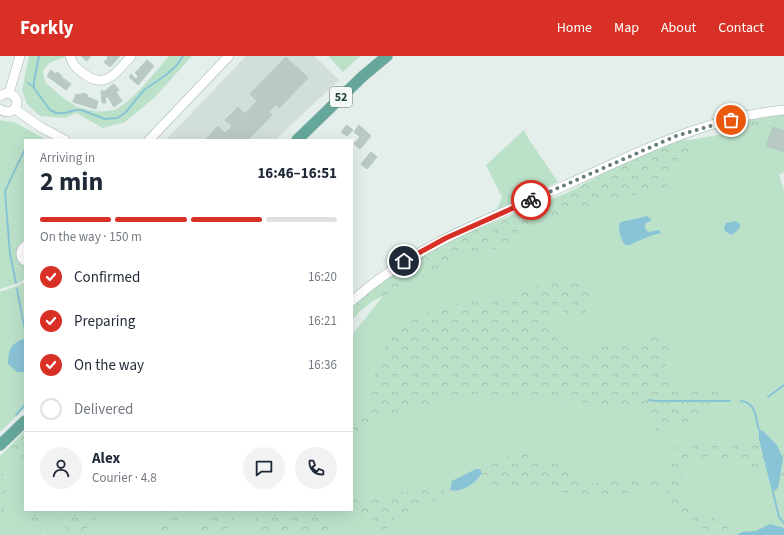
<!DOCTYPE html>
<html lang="en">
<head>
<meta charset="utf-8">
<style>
  body { margin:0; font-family:"Source Sans 3",sans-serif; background:#f2f2f3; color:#1f2937; height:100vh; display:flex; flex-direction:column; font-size:15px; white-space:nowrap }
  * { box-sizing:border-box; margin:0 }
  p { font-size:13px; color:#747a83 }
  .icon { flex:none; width:22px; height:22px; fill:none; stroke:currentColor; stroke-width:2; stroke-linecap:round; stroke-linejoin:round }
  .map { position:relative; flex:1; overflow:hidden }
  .details { position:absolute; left:24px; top:83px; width:329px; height:372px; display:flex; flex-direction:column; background:#fff; border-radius:0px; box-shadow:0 4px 16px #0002 }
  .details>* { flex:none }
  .pin { position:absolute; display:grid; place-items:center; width:34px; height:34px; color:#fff; margin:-17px; border:2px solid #fff; border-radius:50%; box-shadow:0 1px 4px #0007 }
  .courier { position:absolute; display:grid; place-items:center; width:40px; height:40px; margin:-20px; border:3px solid #d93025; border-radius:50%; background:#fff; color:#222; box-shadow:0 1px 5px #0007 }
  .summary em { font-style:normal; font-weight:700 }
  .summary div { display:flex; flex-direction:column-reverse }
  .summary { display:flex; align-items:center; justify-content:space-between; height:68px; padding:0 16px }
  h1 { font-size:26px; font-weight:700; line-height:30px }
  .bar { display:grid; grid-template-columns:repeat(4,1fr); gap:6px 4px; align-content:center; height:48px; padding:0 16px }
  .bar i { height:5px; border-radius:3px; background:#e0e1e3 }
  .bar .active { background:#d93025 }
  .bar p { grid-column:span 4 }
  .line { display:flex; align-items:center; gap:10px; padding:0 16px; border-top:1px solid #e0e1e3 }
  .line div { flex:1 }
  .round { display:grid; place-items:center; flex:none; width:42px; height:42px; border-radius:21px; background:#f2f2f3 }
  ol { padding:0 16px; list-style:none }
  li { display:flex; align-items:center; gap:12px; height:44px }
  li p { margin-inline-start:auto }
  li .icon { padding:4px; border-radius:50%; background:#d93025; color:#fff; stroke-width:4 }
  li:last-child { color:#747a83 }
  li i { width:22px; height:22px; border:2px solid #e0e1e3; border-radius:50% }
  header { display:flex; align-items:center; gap:24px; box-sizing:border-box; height:56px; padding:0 20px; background:#d93025; color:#fff }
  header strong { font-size:19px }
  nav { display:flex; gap:22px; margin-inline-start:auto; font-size:14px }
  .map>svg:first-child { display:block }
</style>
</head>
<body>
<header>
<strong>Forkly</strong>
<nav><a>Home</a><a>Map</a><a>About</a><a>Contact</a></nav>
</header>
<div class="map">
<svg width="784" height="479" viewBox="0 0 784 479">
  <defs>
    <pattern id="forest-crowns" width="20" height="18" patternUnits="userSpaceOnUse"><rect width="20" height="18" fill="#bce1c9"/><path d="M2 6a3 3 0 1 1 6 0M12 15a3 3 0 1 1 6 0" fill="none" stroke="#a1c2ae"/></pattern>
  </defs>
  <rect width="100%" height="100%" fill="#e4eeeb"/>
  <!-- built -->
  <path fill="#d2deda" d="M246,0h68l25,24 -64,60h-109z"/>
  <!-- green -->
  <path fill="#bce1c9" d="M29,0h38l-18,7 -6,8 2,11c9,8 18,17 29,23 11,6 28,8 40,5 15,-5 44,-41 55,-54h23l-38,42 -29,24 -22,6 -27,-15 -11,5 -25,-2 -10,-9 -3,-3 -5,-14z
    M328,0h32l-17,16z
    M0,64l4,1 10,1 33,18h-22l-1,124 1,2v12l-4,4 -21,7z
    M775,66l9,3v47l-5,3 5,15v345h-784v-79l25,-25v79h327v-175l31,-39 67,-56 117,-47 49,-26 51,-23 68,-12z
    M524,74l4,8 30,44 -61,27 5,-12 -16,-32z
    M25,226v126l-25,24v-140l20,-7z"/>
  <!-- forest -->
  <path fill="url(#forest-crowns)" d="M784,58v11l-9,-3 -40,10 -4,-3 1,-5z
    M685,82l4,5 -1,8 -21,36 -102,25 -28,12 -39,24 -34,7 -91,46 -15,12 -6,7v-12l33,-29 65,-39 117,-47 49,-26z
    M585,221l11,14 -15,30 -22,-12 -9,12 9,22 18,8 43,-7h24l14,-14 17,17 -10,21 6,16 13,4h41l-6,18 -62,30 -7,-32h-47l-136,-10 -82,22 -28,19 -5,-7v-4l15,-14 5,-28 10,-31 18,-25 20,-11 23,-9 50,-6 62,-21z
    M25,375v13l-3,6c4,6 1,11 -7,13l-3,-3v-5l-5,-5z
    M735,382l49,5v43l-10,-22 -18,5 -44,-15 -18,7 -10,8 -4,19 8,18 30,14 10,8 -12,7 -25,-12 -17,-13 -9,-22 -72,10 -65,-13 -19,6 -25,-10 -2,-8 1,-5 36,-17 17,3 23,10 31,20 78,-9v-23l6,-5z
    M0,409c6,17 11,36 0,51z
    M440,429l6,11 -50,20 -14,19 -30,-32v-8l30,2z
    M29,454h9c4,6 8,8 15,7l-17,18h-7z
    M70,454h32l-7,10 -16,15h-13l-2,-19z
    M160,454h30l-16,25h-40l1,-2c14,0 26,-8 25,-23z
    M212,454h28l-17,25h-27z
    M256,454h56l19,21 -9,4h-66z
    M57,463h3l2,16h-21z"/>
  <!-- water -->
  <path fill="#89c4d6" d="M647,160l5,4 -6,3c-2,4 -1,7 3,9l10,-2 2,3 -11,3 -21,9h-4c-4,-5 -6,-14 -6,-20l2,-3z
    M736,165l4,3v3l-3,4 -6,4 -6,-4 -1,-3 2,-5z
    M25,282v34h-8l-9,-8c1,-17 2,-19 17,-26z
    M759,374l4,1 14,14 6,14 -5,29 -5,4h-1l-13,-53z
    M476,413h4l2,4c-6,10 -20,20 -32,17l2,-9z
    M770,468l14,4v7h-47l5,-3 14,-1z"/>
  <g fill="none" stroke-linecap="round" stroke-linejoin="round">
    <!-- stream -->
    <path stroke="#89c4d6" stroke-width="2" d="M39,0l-5,25v7l16,22 6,3h9l11,-3h5l24,9 12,-1 8,-5 19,-23 22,-15 11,-10 6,-9
      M28,27l6,4
      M16,227l-6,-29 -5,-63 20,-42
      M17,233l8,42
      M768,341l16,-12
      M648,344l8,1h74
      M741,345c16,2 14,17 18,29
      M16,359l9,-10
      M773,436l6,25 5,6"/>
  </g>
  <!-- building -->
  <path fill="#b9c9c4" stroke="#b6c9c2" d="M81,0h10l-4,5z
    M108,0h12l-10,11 -6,-5 4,-4 -1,-1z
    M286,1l22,21 -29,30 -3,-4 -7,8 3,3 -24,25h-43l13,-14 7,7 7,-7 -7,-6 13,-13 7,7 12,-13 -7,-7z
    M147,4l7,6 -16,19 -9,-8 2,-3 5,5 2,-3 -3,-3z
    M51,14l5,4 1,-2 5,4 -1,1 10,7 -5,6 -19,-14z
    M114,28l5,6 -3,2 6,9 -8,6 -6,-10 -3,1 1,5h-4l-1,-12h6l-1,-1z
    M82,37l6,2 -1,2 11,4 -2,8 -23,-7 3,-8 5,1z
    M347,69l6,5 -6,6 -6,-4z
    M359,69l12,11 -11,13 -6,-5 6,-7 -6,-5z
    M773,71l11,4v21l-18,-6z
    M371,96l6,5 -10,12 -6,-5z"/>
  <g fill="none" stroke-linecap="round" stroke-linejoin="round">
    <!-- minor casing -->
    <g stroke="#a6b7b3" stroke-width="10">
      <path id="minor" d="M70,0c2,8 6,12 13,17 22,18 34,-1 48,-17
        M9,37l11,-37
        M0,40c7,-5 14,-3 17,5 0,10 -9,14 -17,8
        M15,53l27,19 23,12
        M149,84l80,-84
        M25,190c-5,4 -6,11 0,15
        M352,245c61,-55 138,-83 212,-115 71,-32 142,-69 220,-76"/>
    </g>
    <!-- major casing -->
    <g stroke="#c1cac8" stroke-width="12">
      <path id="major" d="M297,84l66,-64 24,-20
        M0,389l25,-24"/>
    </g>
    <!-- minor -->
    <use href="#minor" stroke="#fff" stroke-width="9"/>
    <!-- major -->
    <use href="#major" stroke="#66a79b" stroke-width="11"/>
  </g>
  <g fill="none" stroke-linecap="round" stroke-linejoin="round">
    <!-- done -->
    <path stroke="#667e79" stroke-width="4" stroke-dasharray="0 7.2" d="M531,144l145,-64 55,-16"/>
    <!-- route -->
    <path stroke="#d93025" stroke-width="5" d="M404,205l42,-23 85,-38"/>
  </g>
  <g text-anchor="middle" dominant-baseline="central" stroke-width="3" stroke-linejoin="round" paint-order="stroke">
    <!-- shield labels -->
    <rect fill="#f5faf8" stroke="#617974" stroke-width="1" x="330" y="31" width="22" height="20" rx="3"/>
    <g font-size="12" font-weight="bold" fill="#22423c">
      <text x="341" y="41">52</text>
    </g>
  </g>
</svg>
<div class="pin" style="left:731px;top:64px;background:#ea580c"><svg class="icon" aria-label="bag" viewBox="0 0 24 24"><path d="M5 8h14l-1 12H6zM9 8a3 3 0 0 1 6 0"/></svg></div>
<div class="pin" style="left:404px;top:205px;background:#1f2937"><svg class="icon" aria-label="home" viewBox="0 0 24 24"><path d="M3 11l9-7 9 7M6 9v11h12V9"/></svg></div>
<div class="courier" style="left:531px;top:144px"><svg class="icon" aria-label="bike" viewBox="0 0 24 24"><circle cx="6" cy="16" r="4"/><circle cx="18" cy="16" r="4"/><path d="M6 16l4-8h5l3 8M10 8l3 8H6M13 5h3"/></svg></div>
<section class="details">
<div class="summary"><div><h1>2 min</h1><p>Arriving in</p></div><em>16:46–16:51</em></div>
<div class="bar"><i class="active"></i><i class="active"></i><i class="active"></i><i></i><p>On the way · 150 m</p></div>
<ol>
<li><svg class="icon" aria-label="check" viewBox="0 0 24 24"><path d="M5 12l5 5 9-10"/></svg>Confirmed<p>16:20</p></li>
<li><svg class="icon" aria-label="check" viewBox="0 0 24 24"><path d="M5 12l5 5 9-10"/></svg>Preparing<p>16:21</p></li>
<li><svg class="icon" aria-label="check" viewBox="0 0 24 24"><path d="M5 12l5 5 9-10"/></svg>On the way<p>16:36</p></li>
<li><i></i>Delivered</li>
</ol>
<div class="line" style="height:72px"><a class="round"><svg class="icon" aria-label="person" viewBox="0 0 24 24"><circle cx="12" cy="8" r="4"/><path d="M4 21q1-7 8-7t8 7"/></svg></a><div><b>Alex</b><p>Courier · 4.8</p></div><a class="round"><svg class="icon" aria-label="chat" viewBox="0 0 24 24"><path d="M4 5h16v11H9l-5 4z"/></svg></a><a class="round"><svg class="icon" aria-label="phone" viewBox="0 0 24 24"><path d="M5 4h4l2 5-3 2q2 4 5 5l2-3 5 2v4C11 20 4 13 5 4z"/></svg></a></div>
</section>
</div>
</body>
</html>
